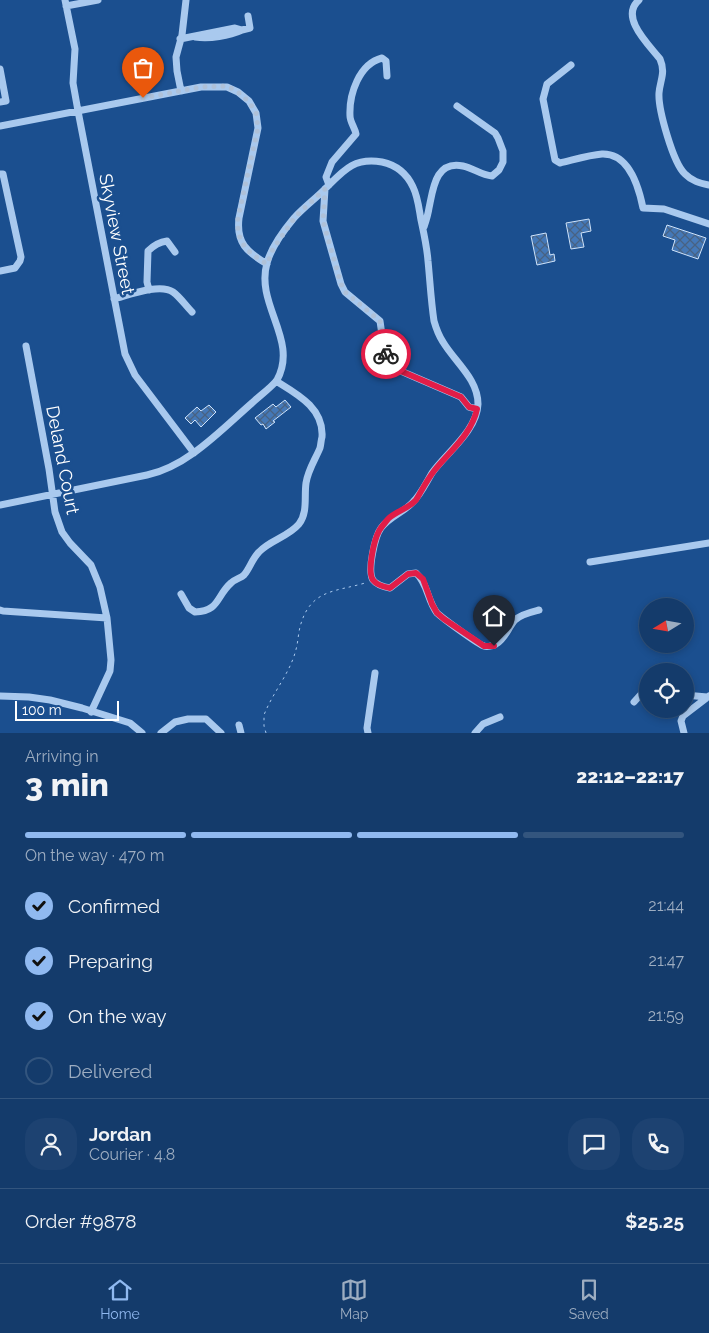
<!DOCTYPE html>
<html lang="en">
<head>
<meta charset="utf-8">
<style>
  body { margin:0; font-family:Raleway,sans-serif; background:#1d4271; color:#f1f3f6; height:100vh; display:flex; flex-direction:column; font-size:19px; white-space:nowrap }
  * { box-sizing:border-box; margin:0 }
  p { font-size:16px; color:#9dadc1 }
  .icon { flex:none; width:28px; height:28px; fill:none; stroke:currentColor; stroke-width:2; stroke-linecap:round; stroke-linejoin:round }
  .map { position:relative; height:733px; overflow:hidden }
  .side { display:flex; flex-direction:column; background:#143b6b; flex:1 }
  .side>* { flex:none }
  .needle { width:32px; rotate:259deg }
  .controls { position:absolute; left:639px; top:598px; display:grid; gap:10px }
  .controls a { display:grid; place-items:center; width:55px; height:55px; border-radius:50%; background:#143b6b; box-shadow:0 2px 8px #0003,0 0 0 1px #33557e; font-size:25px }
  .scale { position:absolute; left:15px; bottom:12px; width:104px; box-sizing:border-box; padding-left:5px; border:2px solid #fff; border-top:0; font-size:14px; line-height:18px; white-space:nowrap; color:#fff; -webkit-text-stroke:4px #1b4f8f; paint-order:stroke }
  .pin { position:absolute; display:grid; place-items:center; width:42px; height:42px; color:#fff; margin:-51px -21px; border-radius:50% 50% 50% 0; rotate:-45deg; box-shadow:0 0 5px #0007 }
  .pin .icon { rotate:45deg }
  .courier { position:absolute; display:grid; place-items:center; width:50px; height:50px; margin:-25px; border:4px solid #e11d48; border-radius:50%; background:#fff; color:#222; box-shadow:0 1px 6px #0007 }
  .summary em { font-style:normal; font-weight:800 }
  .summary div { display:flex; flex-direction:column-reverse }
  .summary { display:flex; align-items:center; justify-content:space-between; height:85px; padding:0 25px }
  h1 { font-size:32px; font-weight:800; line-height:38px }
  .bar { display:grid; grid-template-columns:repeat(4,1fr); gap:8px 5px; align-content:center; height:60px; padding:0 25px }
  .bar i { height:6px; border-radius:4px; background:#33557e }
  .bar .on { background:#90b9f0 }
  .bar p { grid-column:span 4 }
  .line { display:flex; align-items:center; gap:12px; padding:0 25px; border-top:1px solid #33557e }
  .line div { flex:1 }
  .round { display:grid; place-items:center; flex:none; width:52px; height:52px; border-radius:20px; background:#1d4271 }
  ol { padding:0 25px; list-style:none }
  li { display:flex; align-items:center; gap:15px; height:55px }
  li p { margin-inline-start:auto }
  li .icon { padding:5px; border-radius:50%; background:#90b9f0; color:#111; stroke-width:4 }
  li:last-child { color:#9dadc1 }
  li i { width:28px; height:28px; border:2px solid #33557e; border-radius:50% }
  .tabs { display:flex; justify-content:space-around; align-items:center; height:70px; border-top:1px solid #33557e; background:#143b6b; font-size:14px; color:#9dadc1 }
  .tabs a { display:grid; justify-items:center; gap:2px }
  .tabs .on { color:#90b9f0 }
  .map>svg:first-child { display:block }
</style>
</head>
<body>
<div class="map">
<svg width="709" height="733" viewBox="0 0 709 733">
  <defs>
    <pattern id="building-cross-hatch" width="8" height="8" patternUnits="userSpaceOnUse" patternTransform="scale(1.25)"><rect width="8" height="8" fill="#4478b7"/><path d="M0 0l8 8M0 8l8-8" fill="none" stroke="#486282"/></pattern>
  </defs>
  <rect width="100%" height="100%" fill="#1b4f8f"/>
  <!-- building -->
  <path fill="url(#building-cross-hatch)" stroke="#cfe3fa" d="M589,219l2,12 -10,2 3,14 -13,2 -5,-26z
    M667,225l39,13 -8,21 -26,-9 3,-10 -12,-4z
    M546,233l4,22 4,-1 1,7 -18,4 -6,-29z
    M285,400l6,7 -18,14 2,1 -9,7 -3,-5 -2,1 -6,-7 18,-14 3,3z
    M209,405l7,7 -15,15 -6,-7 -4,4 -6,-6 12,-11 4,4z"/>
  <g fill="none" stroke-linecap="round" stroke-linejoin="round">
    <!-- path -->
    <path stroke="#a9c9ee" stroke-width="1" stroke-dasharray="2.5 4" stroke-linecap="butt" d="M266,733l-2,-7v-11c8,-21 25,-41 31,-62 3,-9 3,-18 5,-26 10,-38 35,-35 65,-44"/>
    <!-- minor -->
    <path stroke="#a9c9ee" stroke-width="7" d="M65,0l10,49 -2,34 5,28 47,243 10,21 59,78
      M639,0c-20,17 10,45 21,59 6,14 0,21 -1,34 -1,16 14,70 26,81 7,7 14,9 24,11
      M66,6l32,-6
      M242,30l8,-2 -2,-12
      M180,39l55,-11 7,2c-13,6 -32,9 -47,7
      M571,65l-24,19 -4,15 12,61 5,3c13,-3 29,-8 42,-9 27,-1 37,34 41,54l21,1 45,15
      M0,69l6,32 -6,1
      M181,91l-4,-20 -1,-14 6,-22 4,-35
      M0,126l201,-39h26l11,5 11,9 7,12 2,15 -19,90c-3,25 8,34 28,46
      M0,174h3l18,83 -1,4 -5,7 -15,3
      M329,185l-3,-8 6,-15 24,-28c-1,-6 -6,-12 -6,-18 -1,-22 9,-52 32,-58l4,3 1,15
      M325,189l-2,32 18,63 4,8 35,29 4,28 3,10 9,10 65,28 8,10 8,2
      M424,227c2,-6 4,-12 5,-19 4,-18 6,-48 34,-42 10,2 18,9 29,10l7,-6 4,-8v-11l-5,-13 -3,-5 -38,-27
      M149,290l-2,-8 1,-31c5,-5 11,-9 19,-10l8,11
      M114,299c15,-4 46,-16 59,-7 7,5 13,14 19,20
      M26,346l23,123 6,43 7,20 8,11 21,22 9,22 7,31 4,42 -1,11 -19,41
      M0,505l147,-30c41,-9 74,-45 105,-72 6,-6 20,-16 25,-23 22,-40 -22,-75 -10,-117 4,-15 17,-33 27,-45 9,-10 21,-19 30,-28 19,-19 29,-33 58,-28 14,3 25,12 31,25 5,10 6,22 8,33 3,14 6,27 7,41 2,20 3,40 6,60 2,7 5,15 9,21 12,20 35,37 35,62 -1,27 -32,49 -46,69 -6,10 -11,21 -19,29 -10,11 -23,14 -32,26 -6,8 -14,43 -8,52 3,4 11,7 17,8l18,-14 8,-1c12,11 11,27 21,40 4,4 42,32 47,33 3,1 9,0 12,-2 9,-5 12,-16 19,-24 6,-6 16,-8 24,-10
      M590,562l119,-19
      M181,594l8,14 6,4c25,-1 21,-16 36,-29 4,-4 10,-5 13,-8 6,-7 8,-16 15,-23 11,-12 29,-15 40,-28 9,-12 5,-27 7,-41 2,-13 9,-23 14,-35 1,-4 1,-8 2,-11 2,-29 -25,-43 -46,-56
      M0,610l3,1 104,7
      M685,695l22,2
      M0,696l29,1 21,3 32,8 48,15 12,10
      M634,702l9,-10 5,-1
      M239,725l2,8
      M161,733l14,-11 13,-3h18l15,14
      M368,733l-1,-5 8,-55
      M475,733l8,-9 17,-7
      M684,733l-3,-12 2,-5 26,-20"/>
  </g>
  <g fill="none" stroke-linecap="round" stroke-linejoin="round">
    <!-- done -->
    <path stroke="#afc1d8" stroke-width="5" stroke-dasharray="0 9" d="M143,98l58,-11 26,-1 11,6 11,10 7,11 2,15 -20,90c-2,25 9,34 29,46l6,-15 22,-32 30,-28 -2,32 18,63 4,8 35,29 6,33"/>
    <!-- route -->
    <path stroke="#e11d48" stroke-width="6" d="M386,354l1,5 9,10 65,28 8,10 8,2c-5,25 -28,43 -43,62 -7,9 -12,19 -18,29 -8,9 -20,11 -28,19 -3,4 -7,8 -9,12 -5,9 -12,40 -6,49 3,4 11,7 17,8l18,-14 8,-1 7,6 9,25 5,9 7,6 40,27h10"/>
  </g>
  <g text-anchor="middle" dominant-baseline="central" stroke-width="5" stroke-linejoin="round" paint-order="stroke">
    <!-- street labels -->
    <g font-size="18" fill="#fff" stroke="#1b4f8f">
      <text transform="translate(117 234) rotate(79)">Skyview Street</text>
      <text transform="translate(63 460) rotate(79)">Deland Court</text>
    </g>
  </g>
</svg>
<div class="controls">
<a><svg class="needle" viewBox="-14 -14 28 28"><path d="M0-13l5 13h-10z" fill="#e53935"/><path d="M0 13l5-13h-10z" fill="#9dadc1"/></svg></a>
<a><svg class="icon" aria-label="locate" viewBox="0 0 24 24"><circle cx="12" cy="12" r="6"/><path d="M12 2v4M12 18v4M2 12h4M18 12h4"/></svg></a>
</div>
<div class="scale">100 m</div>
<div class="pin" style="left:143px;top:98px;background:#ea580c"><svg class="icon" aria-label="bag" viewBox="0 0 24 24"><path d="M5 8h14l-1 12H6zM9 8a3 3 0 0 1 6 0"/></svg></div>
<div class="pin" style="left:494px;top:646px;background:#1f2937"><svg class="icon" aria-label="home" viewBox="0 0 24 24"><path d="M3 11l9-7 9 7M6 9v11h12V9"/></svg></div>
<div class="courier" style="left:386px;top:354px"><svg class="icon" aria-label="bike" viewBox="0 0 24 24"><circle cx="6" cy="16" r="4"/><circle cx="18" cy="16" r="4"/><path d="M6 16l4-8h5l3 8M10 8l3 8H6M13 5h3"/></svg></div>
</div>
<section class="side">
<div class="summary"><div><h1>3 min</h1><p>Arriving in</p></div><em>22:12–22:17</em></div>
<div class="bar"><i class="on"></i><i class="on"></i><i class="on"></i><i></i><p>On the way · 470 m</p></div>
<ol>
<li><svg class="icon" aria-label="check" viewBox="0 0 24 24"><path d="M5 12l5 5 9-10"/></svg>Confirmed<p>21:44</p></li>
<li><svg class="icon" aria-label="check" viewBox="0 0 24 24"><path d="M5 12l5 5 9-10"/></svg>Preparing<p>21:47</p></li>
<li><svg class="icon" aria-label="check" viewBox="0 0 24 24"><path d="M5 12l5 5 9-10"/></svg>On the way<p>21:59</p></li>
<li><i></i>Delivered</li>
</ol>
<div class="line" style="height:90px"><a class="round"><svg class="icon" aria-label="person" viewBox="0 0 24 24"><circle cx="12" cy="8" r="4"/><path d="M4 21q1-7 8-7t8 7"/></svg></a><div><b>Jordan</b><p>Courier · 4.8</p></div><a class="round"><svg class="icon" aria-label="chat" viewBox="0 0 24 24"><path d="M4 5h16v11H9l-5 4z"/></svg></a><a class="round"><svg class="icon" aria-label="phone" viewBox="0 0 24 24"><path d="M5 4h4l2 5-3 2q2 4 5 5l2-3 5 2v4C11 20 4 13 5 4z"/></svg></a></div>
<div class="line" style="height:65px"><div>Order #9878</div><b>$25.25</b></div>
</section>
<nav class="tabs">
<a class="on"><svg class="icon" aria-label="home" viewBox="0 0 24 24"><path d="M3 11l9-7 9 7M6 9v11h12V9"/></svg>Home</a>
<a><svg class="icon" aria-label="map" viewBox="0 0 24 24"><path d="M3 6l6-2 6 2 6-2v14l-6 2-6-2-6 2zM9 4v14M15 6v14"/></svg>Map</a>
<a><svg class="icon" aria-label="saved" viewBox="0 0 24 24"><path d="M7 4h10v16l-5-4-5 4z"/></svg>Saved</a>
</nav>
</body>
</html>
